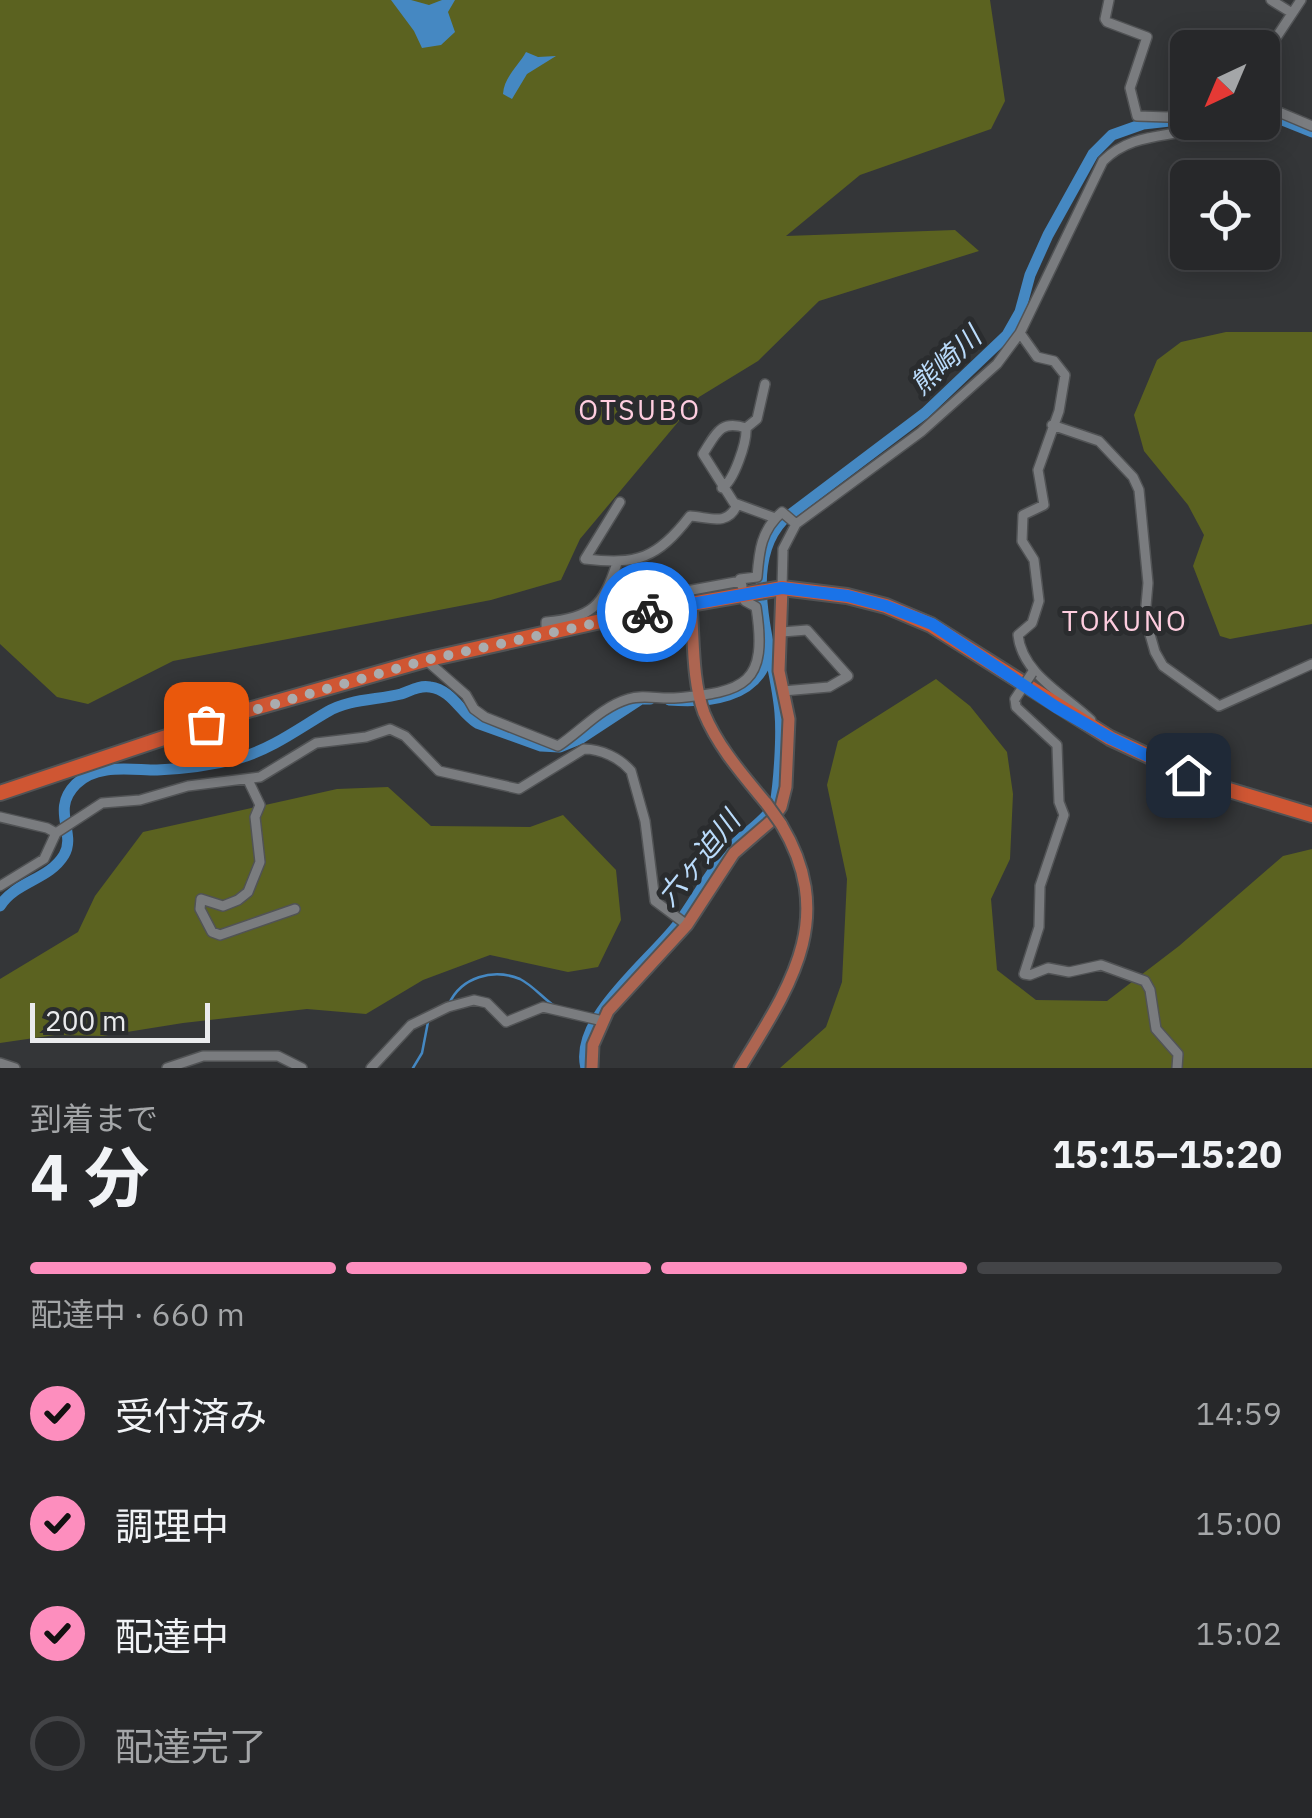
<!DOCTYPE html>
<html lang="ja">
<head>
<meta charset="utf-8">
<style>
  body { margin:0; font-family:"IBM Plex Sans","Noto Sans JP",sans-serif; background:#333436; color:#f1f3f6; height:100vh; display:flex; flex-direction:column; font-size:38px; white-space:nowrap }
  * { box-sizing:border-box; margin:0 }
  p { font-size:32px; color:#a4a6a8 }
  .icon { flex:none; width:55px; height:55px; fill:none; stroke:currentColor; stroke-width:2; stroke-linecap:round; stroke-linejoin:round }
  .map { position:relative; height:1068px; overflow:hidden }
  .side { display:flex; flex-direction:column; background:#27282a; flex:1 }
  .side>* { flex:none }
  .needle { width:65px; rotate:224deg }
  .fabs { position:absolute; left:1170px; top:30px; display:grid; gap:20px }
  .fabs a { display:grid; place-items:center; width:110px; height:110px; border-radius:15px; background:#27282a; box-shadow:0 5px 25px #0003,0 0 0 2px #434447; font-size:50px }
  .scale { position:absolute; left:30px; bottom:25px; width:180px; box-sizing:border-box; padding-left:10px; border:5px solid #eaebed; border-top:0; font-size:28px; line-height:35px; white-space:nowrap; color:#eaebed; -webkit-text-stroke:8px #2a2c2e; paint-order:stroke }
  .pin { position:absolute; display:grid; place-items:center; width:85px; height:85px; color:#fff; margin:-42px; border-radius:20px; box-shadow:0 5px 15px #0006 }
  .courier { position:absolute; display:grid; place-items:center; width:100px; height:100px; margin:-50px; border:8px solid #1a73e8; border-radius:50%; background:#fff; color:#222; box-shadow:0 2px 12px #0007 }
  .headline em { font-style:normal; font-weight:700 }
  .headline div { display:flex; flex-direction:column-reverse }
  .headline { display:flex; align-items:center; justify-content:space-between; height:170px; padding:0 30px }
  h1 { font-size:65px; font-weight:700; line-height:75px }
  .bar { display:grid; grid-template-columns:repeat(4,1fr); gap:15px 10px; align-content:center; height:120px; padding:0 30px }
  .bar i { height:12px; border-radius:8px; background:#434447 }
  .bar .selected { background:#fd8ebe }
  .bar p { grid-column:span 4 }
  ol { padding:0 30px; list-style:none }
  li { display:flex; align-items:center; gap:30px; height:110px }
  li p { margin-inline-start:auto }
  li .icon { padding:10px; border-radius:50%; background:#fd8ebe; color:#111; stroke-width:4 }
  li:last-child { color:#a4a6a8 }
  li i { width:55px; height:55px; border:5px solid #434447; border-radius:50% }
  .map>svg:first-child { display:block }
</style>
</head>
<body>
<div class="map">
<svg width="1312" height="1068" viewBox="0 0 1312 1068">
  <rect width="100%" height="100%" fill="#343638"/>
  <!-- forest -->
  <path fill="#5b6220" d="M0,0h990l15,101 -14,28 -131,46 -74,61 169,-6 24,21 -160,50 -61,60 -59,36 -119,142 -19,41 -70,20 -318,61 -85,43 -31,-7 -57,-53z
    M1226,332h86v292l-82,15 -10,-3 -27,-70 11,-31 -16,-30 -44,-54 -10,-36 23,-55 24,-18z
    M936,679l34,27 37,46 6,42 -3,65 -19,40 6,71 39,30 71,1 72,-55 104,-90 29,-7v219h-532l46,-41 16,-45 5,-103 -20,-94 11,-44z
    M388,787l43,39 99,1 33,-12 53,55 5,50 -23,47 -30,5 -78,-17 -67,25 -57,34 -59,-5 -124,14 -81,13 -47,-1 -55,8v-64l78,-47 17,-36 48,-64 194,-43z"/>
  <!-- water -->
  <path fill="#4588c2" d="M391,0h20l18,5 13,-5h13l-7,12 7,20 -14,13 -19,3 -8,-17z
    M526,52l12,5 18,-1 -29,18 -15,25 -9,-5c1,-17 16,-29 23,-42z"/>
  <g fill="none" stroke-linecap="round" stroke-linejoin="round">
    <!-- stream -->
    <path stroke="#4588c2" stroke-width="2.5" d="M449,1004c12,-27 44,-36 71,-25 12,6 22,18 33,26
      M413,1068l9,-15 6,-31"/>
    <!-- river -->
    <path stroke="#4588c2" stroke-width="11" d="M1262,112l50,20
      M669,700c38,3 88,-1 99,-45
      M0,906c16,-25 49,-26 64,-51 13,-22 -14,-45 12,-71 21,-21 55,-14 81,-14 28,-1 56,-5 83,-12 33,-10 58,-29 87,-46 21,-13 51,-12 74,-18 9,-3 18,-9 29,-7 22,3 30,25 47,36l64,23 19,1 20,-8 61,-40h9
      M586,1068c-13,-49 64,-107 92,-144 18,-25 33,-54 53,-76 14,-16 32,-25 44,-43 4,-23 7,-68 5,-92 -4,-57 -42,-145 3,-193l142,-107 82,-78 13,-23 10,-37 18,-40 45,-81 19,-19 31,-11 45,-5"/>
    <!-- minor casing -->
    <g stroke="#515355" stroke-width="12">
      <path id="minor" d="M1109,0l-4,19 2,3 40,15 -17,51 7,28 31,1 20,-7
        M1271,0l21,13
        M1262,59l39,-59
        M1262,105l50,21
        M1020,333l17,24 17,4 11,14 -6,36 -21,59 6,35 -21,10 -1,26 12,19 5,41 -7,22 -14,12c4,39 47,60 73,85
        M1052,425l47,16 34,36 6,13 9,93 -3,34 10,35 8,14 56,40 93,-42
        M746,428c-26,-9 -30,6 -43,26l31,49 41,15
        M722,488c12,-7 25,-46 24,-60l11,-9 8,-35
        M620,502l-35,57c52,6 72,0 105,-43 19,1 37,11 47,-11
        M742,586l-2,-7 17,-2c2,-26 4,-47 25,-65l14,12
        M782,588l1,-39 13,-25 125,-92 76,-68 23,-31 83,-172c32,-32 73,-21 112,-39
        M654,597l87,-16
        M782,632l25,-2 41,46 -19,11 -46,4
        M546,633v-11c46,-4 57,-16 71,-59
        M426,660l40,35 8,14 11,8 73,29c23,-15 43,-39 70,-47 15,-5 30,0 46,-1 72,-6 94,-14 82,-91l-11,-6
        M1015,699l1,8 41,38 2,57 5,13 -24,71 -1,41 -15,47 6,1 18,-7 21,4 32,-7 44,16 5,9 6,39 22,25 -1,14
        M248,780l12,25 -5,12 5,45 -12,30 -10,8 -15,6 -22,-7 -1,10 12,23 8,3 75,-26
        M0,817l47,11 9,5
        M0,886l44,-27 12,-26 46,-30 38,-3 48,-14 72,-9 56,-34 50,-6 24,-8 15,7 34,35 80,18 65,-40c17,0 36,9 47,22l14,50 10,80 32,24
        M0,1063l15,5
        M167,1068l36,-12h75l24,12
        M371,1068l40,-43 37,-18 26,-7 13,3 19,19 37,-15 60,14"/>
    </g>
    <!-- major casing -->
    <g stroke="#515355" stroke-width="15">
      <path id="major" d="M691,605c3,35 1,75 13,108 14,34 39,62 62,90
        M592,1068l1,-23 15,-34 79,-86 47,-72 37,-32 10,-14 5,-20 3,-68 -10,-48 3,-83
        M740,1068c50,-82 98,-149 41,-244"/>
    </g>
    <!-- highway casing -->
    <g stroke="#515355" stroke-width="18">
      <path id="highway" d="M0,793l241,-81 184,-52 203,-45 154,-27 65,8 39,10 45,19 179,113 99,46 103,31"/>
    </g>
    <!-- minor -->
    <use href="#minor" stroke="#7a7c7f" stroke-width="9"/>
    <!-- major -->
    <use href="#major" stroke="#ad6551" stroke-width="11"/>
    <!-- highway -->
    <use href="#highway" stroke="#cf5633" stroke-width="14"/>
    <!-- minor-bridge casing -->
    <g stroke="#515355" stroke-width="12" stroke-linecap="butt">
      <path id="minor-bridge" d="M1015,699l17,-26"/>
    </g>
    <!-- major-bridge casing -->
    <g stroke="#515355" stroke-width="15" stroke-linecap="butt">
      <path id="major-bridge" d="M766,803l15,21"/>
    </g>
    <!-- minor-bridge -->
    <use href="#minor-bridge" stroke="#7a7c7f" stroke-width="9"/>
    <!-- major-bridge -->
    <use href="#major-bridge" stroke="#ad6551" stroke-width="11"/>
  </g>
  <g fill="none" stroke-linecap="round" stroke-linejoin="round">
    <!-- done -->
    <path stroke="#aaacae" stroke-width="10" stroke-dasharray="0 18" d="M206,724l220,-64 221,-48"/>
    <!-- route -->
    <path stroke="#1a73e8" stroke-width="12" d="M647,612l135,-24 66,8 38,10 46,18 124,83 54,31 78,37"/>
  </g>
  <g text-anchor="middle" dominant-baseline="central" stroke-width="10" stroke-linejoin="round" paint-order="stroke">
    <!-- water labels -->
    <g font-size="28" font-style="italic" fill="#badbfb" stroke="#2a2c2e">
      <text transform="translate(945 360) rotate(-43)">熊崎川</text>
      <text transform="translate(698 858) rotate(-51)">六ヶ迫川</text>
    </g>
    <!-- neighbourhood labels -->
    <g font-size="28" letter-spacing="2.5" fill="#fecddf" stroke="#2a2c2e">
      <text x="640" y="409">OTSUBO</text>
      <text x="1125" y="620">TOKUNO</text>
    </g>
  </g>
</svg>
<div class="fabs">
<a><svg class="needle" viewBox="-14 -14 28 28"><path d="M0-13l5 13h-10z" fill="#e53935"/><path d="M0 13l5-13h-10z" fill="#a4a6a8"/></svg></a>
<a><svg class="icon" aria-label="locate" viewBox="0 0 24 24"><circle cx="12" cy="12" r="6"/><path d="M12 2v4M12 18v4M2 12h4M18 12h4"/></svg></a>
</div>
<div class="scale">200 m</div>
<div class="pin" style="left:206px;top:724px;background:#ea580c"><svg class="icon" aria-label="bag" viewBox="0 0 24 24"><path d="M5 8h14l-1 12H6zM9 8a3 3 0 0 1 6 0"/></svg></div>
<div class="pin" style="left:1188px;top:775px;background:#1f2937"><svg class="icon" aria-label="home" viewBox="0 0 24 24"><path d="M3 11l9-7 9 7M6 9v11h12V9"/></svg></div>
<div class="courier" style="left:647px;top:612px"><svg class="icon" aria-label="bike" viewBox="0 0 24 24"><circle cx="6" cy="16" r="4"/><circle cx="18" cy="16" r="4"/><path d="M6 16l4-8h5l3 8M10 8l3 8H6M13 5h3"/></svg></div>
</div>
<section class="side">
<div class="headline"><div><h1>4 分</h1><p>到着まで</p></div><em>15:15–15:20</em></div>
<div class="bar"><i class="selected"></i><i class="selected"></i><i class="selected"></i><i></i><p>配達中 · 660 m</p></div>
<ol>
<li><svg class="icon" aria-label="check" viewBox="0 0 24 24"><path d="M5 12l5 5 9-10"/></svg>受付済み<p>14:59</p></li>
<li><svg class="icon" aria-label="check" viewBox="0 0 24 24"><path d="M5 12l5 5 9-10"/></svg>調理中<p>15:00</p></li>
<li><svg class="icon" aria-label="check" viewBox="0 0 24 24"><path d="M5 12l5 5 9-10"/></svg>配達中<p>15:02</p></li>
<li><i></i>配達完了</li>
</ol>
</section>
</body>
</html>
